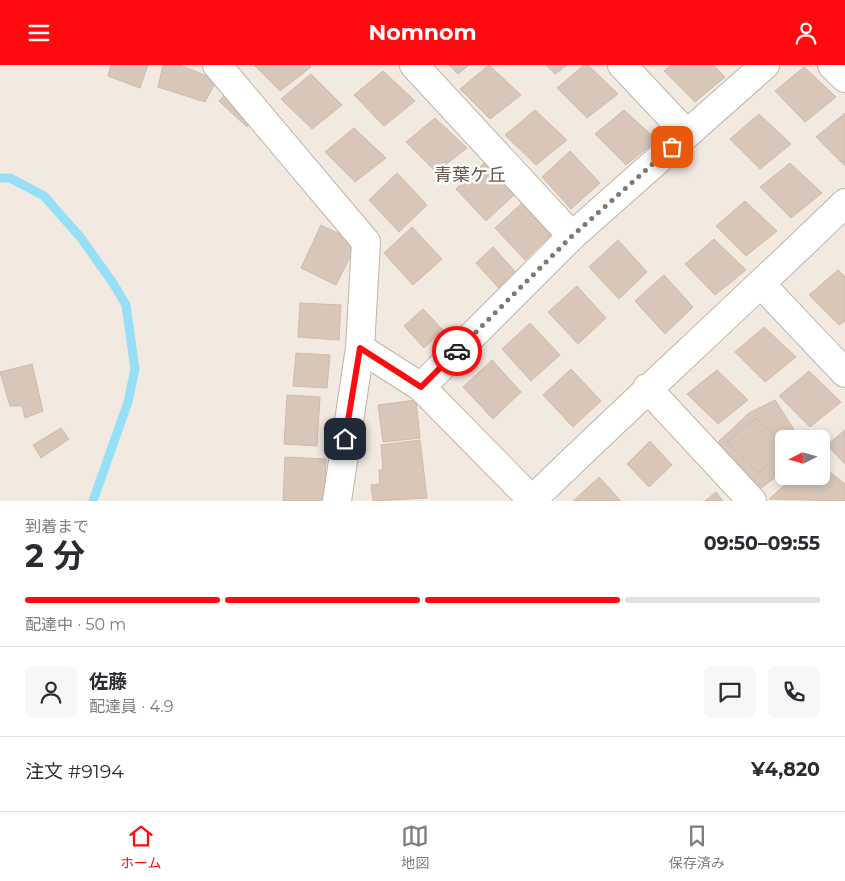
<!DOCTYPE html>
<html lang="ja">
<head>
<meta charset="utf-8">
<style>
  body { margin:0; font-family:Montserrat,"Noto Sans JP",sans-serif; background:#f7f7f7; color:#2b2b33; height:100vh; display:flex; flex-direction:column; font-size:19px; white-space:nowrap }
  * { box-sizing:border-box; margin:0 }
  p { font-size:16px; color:#7c7c81 }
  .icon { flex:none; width:28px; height:28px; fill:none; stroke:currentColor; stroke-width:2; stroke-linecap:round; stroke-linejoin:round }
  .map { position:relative; height:436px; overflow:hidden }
  .panel { display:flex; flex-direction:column; background:#fff; flex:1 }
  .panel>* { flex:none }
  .needle { width:32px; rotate:264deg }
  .tools { position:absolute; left:775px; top:365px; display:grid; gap:10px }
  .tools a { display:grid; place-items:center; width:55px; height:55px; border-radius:8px; background:#fff; box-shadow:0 2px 8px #0003; font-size:25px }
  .pin { position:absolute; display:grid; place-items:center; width:42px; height:42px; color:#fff; margin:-21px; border-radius:10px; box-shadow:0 2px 8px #0006 }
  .courier { position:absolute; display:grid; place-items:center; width:50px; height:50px; margin:-25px; border:4px solid #ff0b0f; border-radius:50%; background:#fff; color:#222; box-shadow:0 1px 6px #0007 }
  .overview em { font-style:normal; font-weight:700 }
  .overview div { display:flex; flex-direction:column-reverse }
  .overview { display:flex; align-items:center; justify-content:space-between; height:85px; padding:0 25px }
  h1 { font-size:32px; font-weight:700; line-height:38px }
  .bar { display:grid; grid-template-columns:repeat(4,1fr); gap:8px 5px; align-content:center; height:60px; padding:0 25px }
  .bar i { height:6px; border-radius:4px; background:#e1e1e2 }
  .bar .active { background:#ff0b0f }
  .bar p { grid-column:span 4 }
  .line { display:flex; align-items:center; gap:12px; padding:0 25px; border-top:1px solid #e1e1e2 }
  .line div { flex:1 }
  .round { display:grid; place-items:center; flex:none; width:52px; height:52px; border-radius:8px; background:#f7f7f7 }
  header { display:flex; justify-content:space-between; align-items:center; height:65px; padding:0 25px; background:#ff0b0f; color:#fff; font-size:22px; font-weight:700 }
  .tabs { display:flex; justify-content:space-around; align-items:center; height:70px; border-top:1px solid #e1e1e2; background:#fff; font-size:14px; color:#7c7c81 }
  .tabs a { display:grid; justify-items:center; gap:2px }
  .tabs .active { color:#ff0b0f }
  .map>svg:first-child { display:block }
</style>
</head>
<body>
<header><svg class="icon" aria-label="menu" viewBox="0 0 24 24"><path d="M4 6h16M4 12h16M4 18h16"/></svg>Nomnom<svg class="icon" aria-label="person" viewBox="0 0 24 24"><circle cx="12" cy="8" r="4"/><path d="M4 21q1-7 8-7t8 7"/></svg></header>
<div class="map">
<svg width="845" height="436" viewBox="0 0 845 436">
  <rect width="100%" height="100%" fill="#f2eae1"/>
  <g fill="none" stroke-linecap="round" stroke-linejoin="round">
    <!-- stream -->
    <path stroke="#96dff7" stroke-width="9" d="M0,113h10l34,18 37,42 32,45 13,22 9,64 -7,33 -35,99"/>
  </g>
  <!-- building -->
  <path fill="#d8c6b8" stroke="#d0baa8" d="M111,0h37l-8,23 -32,-12z
    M163,0h17l37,15 -12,22 -47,-15z
    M254,0h56l1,2 -31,24z
    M449,0h20l-11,9z
    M489,0l32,30 -31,24 -30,-30z
    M546,0h21l-12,9z
    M584,0h4l30,29 -31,24 -30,-30z
    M671,0h42l12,12 -30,25 -31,-31z
    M804,2l32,30 -31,25 -30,-31z
    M383,6l32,30 -31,25 -30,-31z
    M311,9l31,31 -30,24 -31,-30z
    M230,24l24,28 -7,10 -28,-26z
    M535,45l32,30 -31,25 -31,-30z
    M624,45l33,30 -31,25 -31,-31z
    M845,48v53l-29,-29z
    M759,49l32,30 -31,25 -30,-30z
    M435,53l32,30 -31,24 -30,-30z
    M354,63l32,30 -31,24 -30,-30z
    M570,86l30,32 -29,26 -29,-32z
    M484,98l30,32 -28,26 -30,-32z
    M790,98l32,30 -31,25 -31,-31z
    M397,108l30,32 -28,27 -30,-32z
    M524,136l29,32 -28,27 -30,-32z
    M745,136l32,30 -31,25 -30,-30z
    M321,160l36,18 -21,42 -35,-17z
    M412,162l30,32 -29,26 -29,-32z
    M714,174l32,31 -31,25 -30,-31z
    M618,175l29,32 -28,27 -30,-32z
    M493,182l29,32 -17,16 -29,-32z
    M838,205l7,7v44l-6,4 -30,-30z
    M664,210l29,32 -28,27 -30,-33z
    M577,221l29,32 -28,26 -30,-32z
    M300,238l41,2 -2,35 -41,-3z
    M423,244l20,21 -19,18 -20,-22z
    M530,258l30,32 -29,26 -29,-32z
    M764,262l32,30 -31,25 -30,-30z
    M296,288l34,2 -3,33 -34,-2z
    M492,295l29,32 -28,27 -30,-32z
    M32,299l11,47 -18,7 -3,-12h-12l-10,-34z
    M571,304l30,32 -28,26 -30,-32z
    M717,305l31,30 -30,24 -31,-30z
    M809,306l32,31 -31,25 -31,-31z
    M287,330l33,2 -3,49 -33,-2z
    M416,335l4,38 -37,4 -5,-37z
    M775,335l25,39h-16v32l-24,18 -44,-45 33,-31z
    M756,353l28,26v8l-26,21 -31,-31z
    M61,363l8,11 -28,19 -8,-13z
    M845,365v34l-18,-19z
    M420,375l7,58 -54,3 -2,-16 9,-1 -1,-14h4l-2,-25z
    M650,376l22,24 -23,22 -22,-23z
    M285,392l41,2 -2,42h-41z
    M821,400l24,19v17l-76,-2 26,-23h26z
    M599,412l22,24h-48z
    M716,427l7,9h-18z"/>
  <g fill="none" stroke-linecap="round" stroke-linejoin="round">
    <!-- street casing -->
    <g stroke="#c1b3a6" stroke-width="30">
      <path id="street" d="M217,0l149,177 -6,106 -23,153
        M414,0l158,171
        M622,0l65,69
        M832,0l13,13
        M761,219l84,89
        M360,283l61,39 112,114
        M421,322l151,-151 193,-171
        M647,323l105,113
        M532,435c103,-100 210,-197 313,-297"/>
    </g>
    <!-- street -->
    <use href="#street" stroke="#fff" stroke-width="28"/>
  </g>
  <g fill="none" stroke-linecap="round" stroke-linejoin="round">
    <!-- done -->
    <path stroke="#81786f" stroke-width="5" stroke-dasharray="0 9" d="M457,286l115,-115 100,-89"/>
    <!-- route -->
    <path stroke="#ff0b0f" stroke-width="6" d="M345,374l15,-91 61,39 36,-36"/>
  </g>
  <g text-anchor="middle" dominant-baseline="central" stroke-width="5" stroke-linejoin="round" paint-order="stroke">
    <!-- neighbourhood labels -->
    <g font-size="18" fill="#685548" stroke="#fff">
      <text x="470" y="110">青葉ケ丘</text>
    </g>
  </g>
</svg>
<div class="tools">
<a><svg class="needle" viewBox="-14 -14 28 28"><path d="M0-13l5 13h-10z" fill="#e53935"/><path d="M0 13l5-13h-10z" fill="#7c7c81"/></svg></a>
</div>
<div class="pin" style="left:672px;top:82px;background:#ea580c"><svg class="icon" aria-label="bag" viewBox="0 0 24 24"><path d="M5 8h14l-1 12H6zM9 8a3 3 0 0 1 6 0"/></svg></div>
<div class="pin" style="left:345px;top:374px;background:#1f2937"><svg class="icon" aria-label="home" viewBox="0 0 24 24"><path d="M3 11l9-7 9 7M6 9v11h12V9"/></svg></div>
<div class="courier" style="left:457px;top:286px"><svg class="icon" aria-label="car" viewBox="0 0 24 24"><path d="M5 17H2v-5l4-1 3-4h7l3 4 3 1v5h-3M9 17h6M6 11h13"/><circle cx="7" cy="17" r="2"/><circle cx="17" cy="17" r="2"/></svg></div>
</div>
<section class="panel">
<div class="overview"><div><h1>2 分</h1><p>到着まで</p></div><em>09:50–09:55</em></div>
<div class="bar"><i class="active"></i><i class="active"></i><i class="active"></i><i></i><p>配達中 · 50 m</p></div>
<div class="line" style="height:90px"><a class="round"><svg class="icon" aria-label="person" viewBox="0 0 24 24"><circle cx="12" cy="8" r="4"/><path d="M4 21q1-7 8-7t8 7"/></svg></a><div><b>佐藤</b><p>配達員 · 4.9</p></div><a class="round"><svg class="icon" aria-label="chat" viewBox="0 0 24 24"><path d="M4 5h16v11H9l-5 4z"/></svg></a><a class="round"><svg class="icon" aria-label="phone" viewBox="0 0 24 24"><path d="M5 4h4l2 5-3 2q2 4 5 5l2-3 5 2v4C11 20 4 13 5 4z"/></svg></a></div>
<div class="line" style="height:65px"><div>注文 #9194</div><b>¥4,820</b></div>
</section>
<nav class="tabs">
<a class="active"><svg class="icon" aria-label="home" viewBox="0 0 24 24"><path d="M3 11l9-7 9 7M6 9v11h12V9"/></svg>ホーム</a>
<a><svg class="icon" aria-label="map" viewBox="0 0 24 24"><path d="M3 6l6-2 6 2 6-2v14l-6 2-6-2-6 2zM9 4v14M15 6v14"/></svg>地図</a>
<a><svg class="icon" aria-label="saved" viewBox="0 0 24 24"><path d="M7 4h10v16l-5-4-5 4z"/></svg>保存済み</a>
</nav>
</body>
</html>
